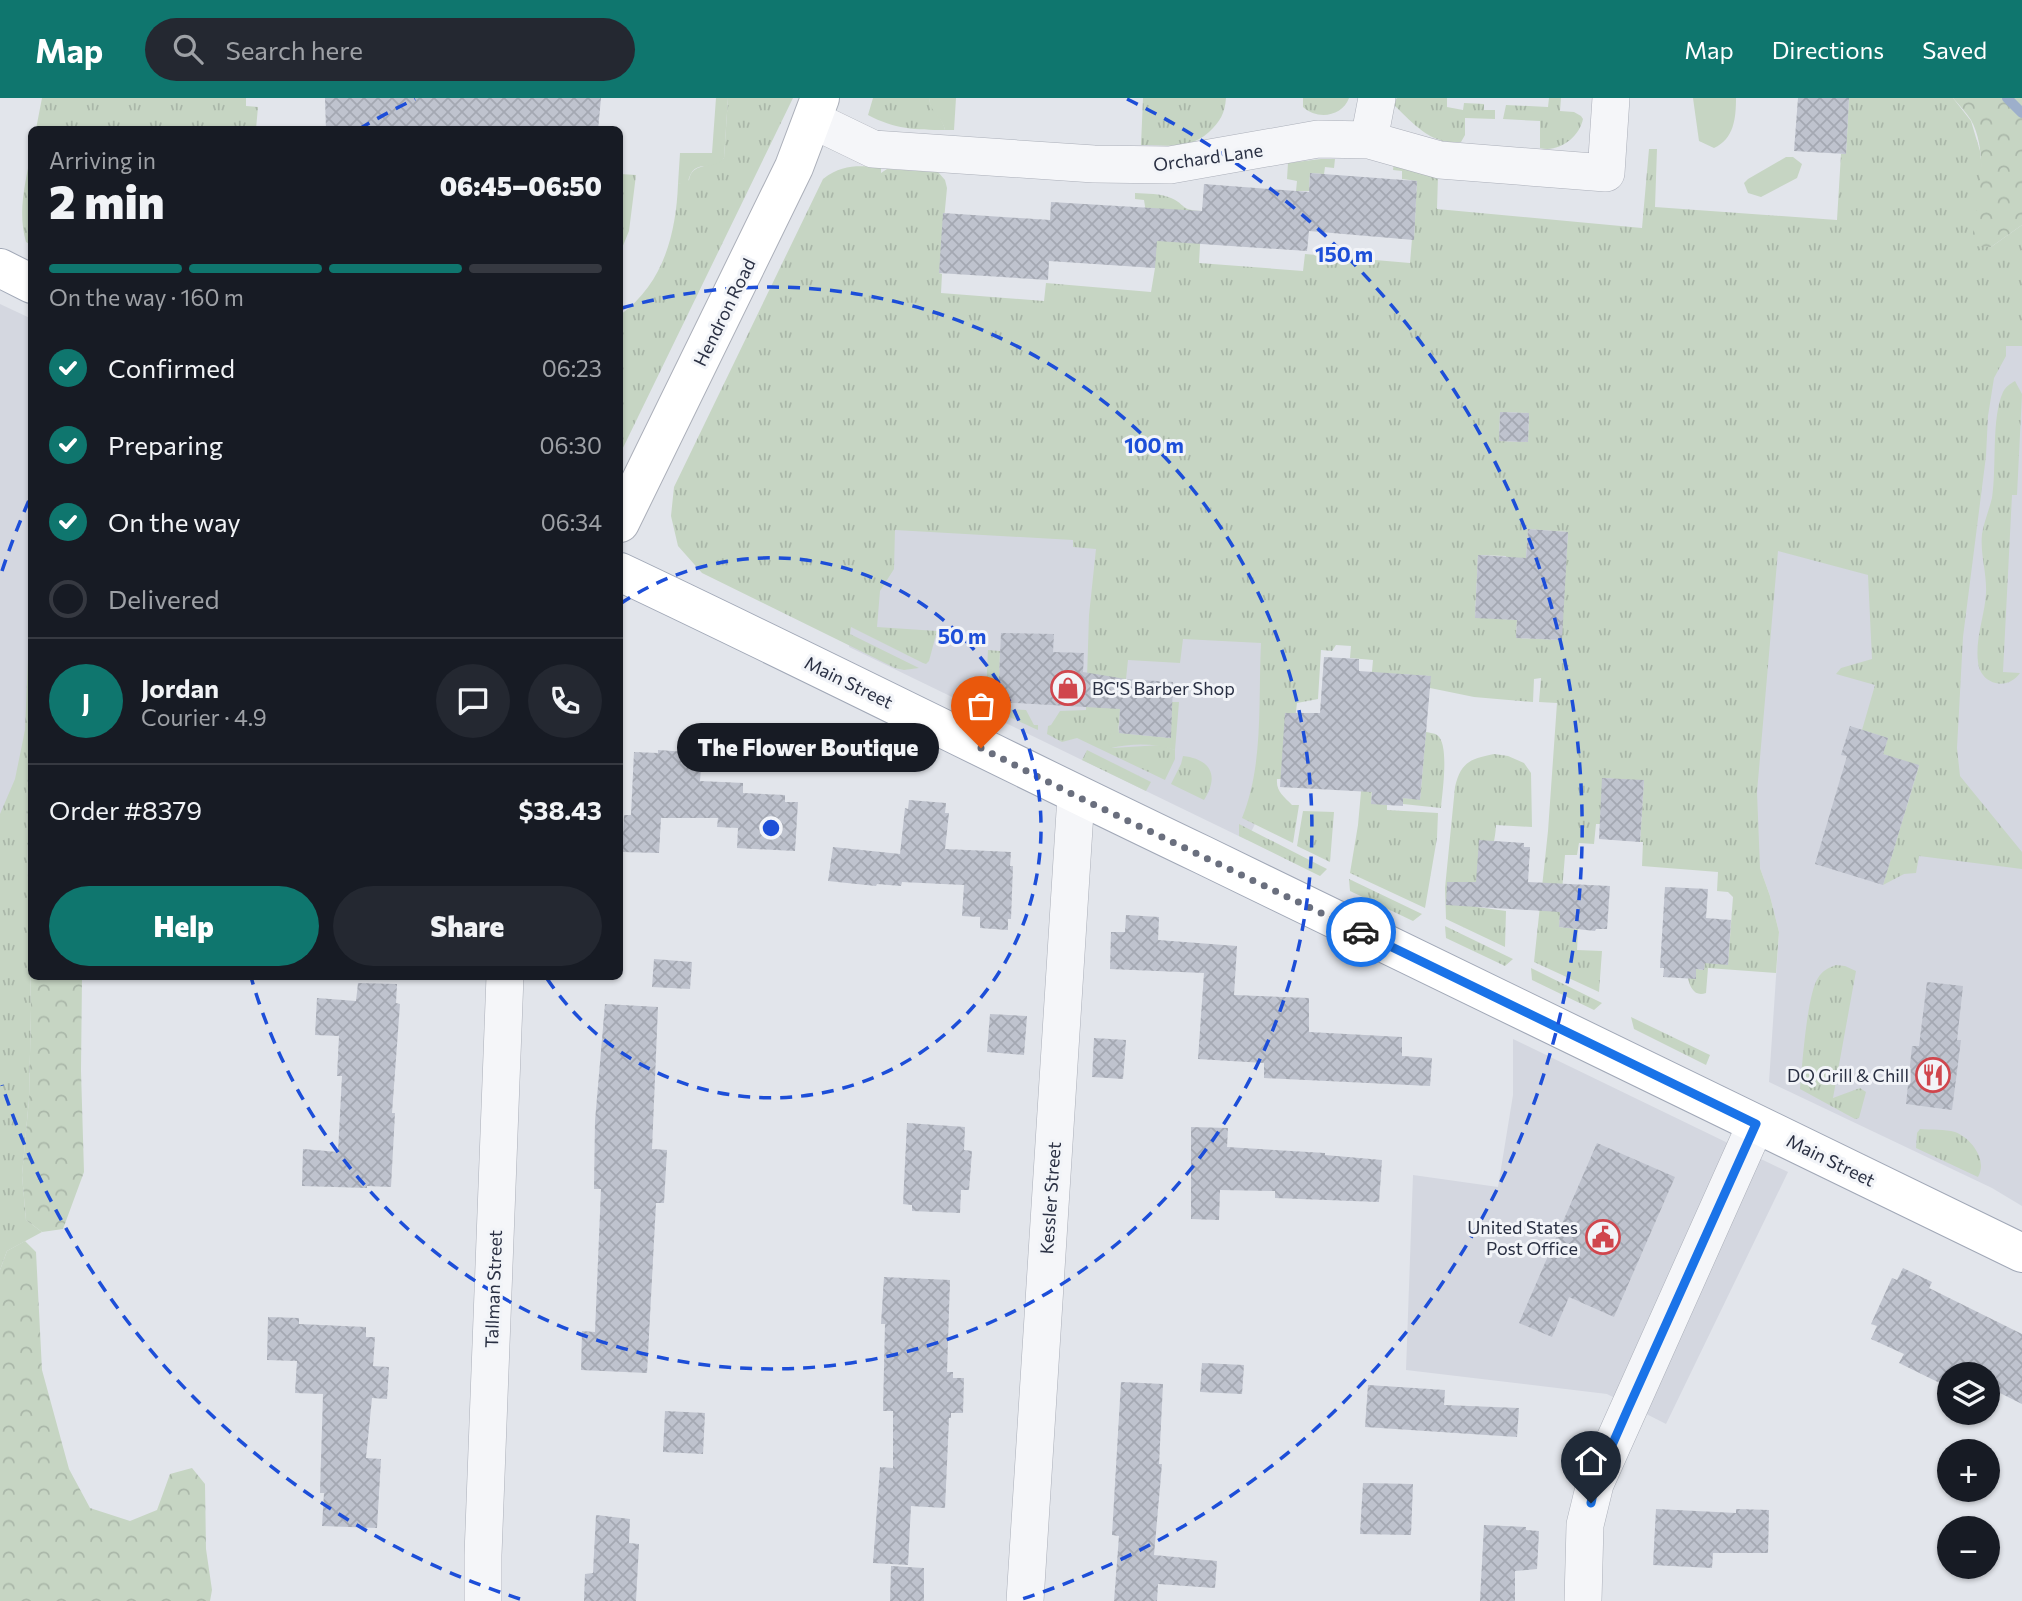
<!DOCTYPE html>
<html lang="en">
<head>
<meta charset="utf-8">
<style>
  body { margin:0; font-family:Commissioner,sans-serif; background:#242831; color:#f1f3f6; height:100vh; display:flex; flex-direction:column; font-size:26px; white-space:nowrap }
  * { box-sizing:border-box; margin:0 }
  p { font-size:23px; color:#9ea1a6 }
  .icon { flex:none; width:38px; height:38px; fill:none; stroke:currentColor; stroke-width:2; stroke-linecap:round; stroke-linejoin:round }
  .map { position:relative; flex:1; overflow:hidden }
  .panel { position:absolute; left:28px; top:28px; width:595px; height:854px; display:flex; flex-direction:column; background:#171b24; border-radius:10px; box-shadow:0 2px 5px #0004 }
  .panel>* { flex:none }
  .controls { position:absolute; left:1937px; top:1264px; display:grid; gap:14px }
  .controls a { display:grid; place-items:center; width:63px; height:63px; border-radius:50%; background:#171b24; box-shadow:0 2px 5px #0004; font-size:35px }
  .pin { position:absolute; display:grid; place-items:center; width:60px; height:60px; color:#fff; margin:-72px -30px; border-radius:50% 50% 50% 0; rotate:-45deg; box-shadow:0 0 7px #0007 }
  .pin .icon { rotate:45deg }
  .courier { position:absolute; display:grid; place-items:center; width:70px; height:70px; margin:-35px; border:5px solid #1a73e8; border-radius:50%; background:#fff; color:#222; box-shadow:0 2px 9px #0007 }
  .bubble { position:absolute; height:49px; border-radius:24px; background:#171b24; box-shadow:0 2px 5px #0004; font-size:23px; font-weight:800; line-height:49px; text-align:center }
  .head em { font-style:normal; font-weight:800 }
  .head div { display:flex; flex-direction:column-reverse }
  .head { display:flex; align-items:center; justify-content:space-between; height:119px; padding:0 21px }
  h1 { font-size:46px; font-weight:800; line-height:52px }
  .bar { display:grid; grid-template-columns:repeat(4,1fr); gap:10px 7px; align-content:center; height:84px; padding:0 21px }
  .bar i { height:9px; border-radius:5px; background:#363941 }
  .bar .selected { background:#0f766e }
  .bar p { grid-column:span 4 }
  .line { display:flex; align-items:center; gap:18px; padding:0 21px; border-top:2px solid #363941 }
  .line div { flex:1 }
  .round { display:grid; place-items:center; flex:none; width:74px; height:74px; border-radius:37px; background:#242831 }
  ol { padding:0 21px; list-style:none }
  li { display:flex; align-items:center; gap:21px; height:77px }
  li p { margin-inline-start:auto }
  li .icon { padding:7px; border-radius:50%; background:#0f766e; color:#fff; stroke-width:4 }
  li:last-child { color:#9ea1a6 }
  li i { width:38px; height:38px; border:4px solid #363941; border-radius:50% }
  .primary-button { display:flex; gap:14px; margin-top:auto; padding:14px 21px }
  .primary-button a { flex:1; height:80px; border-radius:42px; background:#0f766e; color:#fff; font-size:28px; font-weight:800; line-height:80px; text-align:center }
  .primary-button a+a { background:#242831; color:#f1f3f6 }
  header { display:flex; align-items:center; gap:42px; box-sizing:border-box; height:98px; padding:0 35px; background:#0f766e; color:#fff }
  header strong { font-size:33px }
  nav { display:flex; gap:38px; margin-inline-start:auto; font-size:24px }
  .search { width:490px; height:63px; background:#242831; display:flex; align-items:center; gap:18px; box-sizing:border-box; padding:0 24px; border-radius:38px; color:#9ea1a6; font-size:26px }
  .map>svg:first-child { display:block }
</style>
</head>
<body>
<header>
<strong>Map</strong>
<div class="search"><svg class="icon" aria-label="search" viewBox="0 0 24 24"><circle cx="10" cy="10" r="6"/><path d="M15 15l6 6"/></svg>Search here</div>
<nav><a>Map</a><a>Directions</a><a>Saved</a></nav>
</header>
<div class="map">
<svg width="2022" height="1503" viewBox="0 0 2022 1503">
  <defs>
    <pattern id="grass-tufts" width="24" height="20" patternUnits="userSpaceOnUse" patternTransform="scale(1.75)"><rect width="24" height="20" fill="#c6d5c3"/><path d="M3 7l-1-3M5 7V3M7 7l1-3M15 17l-1-3M17 17v-4M19 17l1-3" fill="none" stroke="#aab7a9"/></pattern>
    <pattern id="forest-crowns" width="20" height="18" patternUnits="userSpaceOnUse" patternTransform="scale(1.75)"><rect width="20" height="18" fill="#c6d5c3"/><path d="M2 6a3 3 0 1 1 6 0M12 15a3 3 0 1 1 6 0" fill="none" stroke="#aab7a9"/></pattern>
    <pattern id="building-cross-hatch" width="8" height="8" patternUnits="userSpaceOnUse" patternTransform="scale(1.75)"><rect width="8" height="8" fill="#bfc3ce"/><path d="M0 0l8 8M0 8l8-8" fill="none" stroke="#a4a8b2"/></pattern>
  </defs>
  <rect width="100%" height="100%" fill="#e2e5eb"/>
  <!-- built -->
  <path fill="#d4d7e0" d="M0,206l32,15v638l-32,200z
    M1767,244l255,4v860l-30,-18 -223,-106 10,-150 -9,-36 -10,-28 -20,-1z
    M855,418l427,33 -16,253 -19,38 -398,-193z
    M1513,941l275,133 -122,252 -59,-30 -201,-24 7,-195 85,12 15,-92z"/>
  <!-- grass -->
  <path fill="url(#grass-tufts)" fill-rule="evenodd" d="M42,0h204v8l12,1 -2,22h-220z
    M728,0h65l-173,356v-139c43,-31 56,-80 58,-131l11,-4c3,-18 21,-11 35,-22z
    M873,0h56c1,12 14,19 16,32 -29,0 -51,-1 -77,-15z
    M1143,0h83c-1,15 -6,24 -17,34 -20,18 -42,13 -68,13z
    M1303,0h46c-7,19 -32,22 -46,9z
    M1397,0h50v9l16,3 1,-7 20,1v6h11v9l-30,-1v17l-4,7c-30,3 -46,-17 -66,-36l-1,-5z
    M1549,0h12l-1,13 14,1 7,4 2,3c-4,19 -25,34 -43,29v-27l-37,-2 3,-14 42,2z
    M1849,0h104l18,23 9,30 11,96 31,-22v121h-16v10l-12,22 -6,38 -2,40 -23,181 -6,111 3,28 62,76v17l-103,-13 -3,17 -12,1 -21,11 36,-119 -36,-12 5,-16 -26,-8 13,-45 -39,-11 5,-6 31,-9 -4,-84 -90,-24 -21,241 3,76 10,28 9,36 -3,41 -68,-5 -2,25c-11,4 -16,-5 -18,-15h8v-9l7,1 2,-7 23,1 5,-67 -5,-5 -11,-1 1,-19 -76,-6 1,-24h-3l4,-61 -41,-3 -3,46h-4l-2,20 -15,-1 -2,12h-12l-6,72 19,2 -1,21 25,1 -3,41 -65,-30 14,-131 9,-128 -18,-1 2,-24 -7,1 -1,23 -59,-5 -44,-9v-12l-50,-3 -9,130 16,2v5l51,3 -1,25 -12,70 -75,-35 8,-48 15,-165 -23,-2 1,-12 -15,-1 -4,6 -11,-1 -3,49 -21,4 -3,25 -13,51h-4c-1,13 7,17 15,26h7l-6,38 -51,-25c22,-54 16,-117 19,-175l-78,-4 -3,24 -52,-3 -2,19h-4l-3,45 -7,24 49,-3 14,5v9l-10,21 -88,-42 -15,4 -15,-8 1,-8 3,-1 9,-14 26,-1 3,-95 7,-66 -23,-2v-7l-178,-10 -1,39 -14,22 -3,36 60,4 -8,30 -3,3 -3,-1 -72,-36 -1,7 69,34 -15,2 -9,-2 -193,-95 -24,-27 -7,-30 3,-29 149,-308c20,-15 33,-13 58,-12v6l6,-4 51,3 7,8 2,8 -8,85 3,1 -1,19 103,8 2,-18 105,9 4,-24 -11,-68 -9,-1v-6c12,1 25,0 36,5 16,7 8,12 31,13l-3,52 104,8 2,-17 105,9 2,-24h2l3,-58 -15,-2v-8l-9,-1 1,-8 44,14 -1,33 205,19 7,-79h8l-2,58 182,13 4,-66h5zM1500,314l29,1 -1,29 -29,-1zM1528,431l40,3 -7,108 -45,-2 1,-18 -42,-3 3,-62 28,1 -1,17 20,1z
    M31,53l1,94h-1l-5,-3c-9,-32 0,-59 5,-91z
    M620,76l16,1 -7,56 -9,22z
    M2015,283l7,13 -5,101h-5l-9,177 17,1c-13,19 -40,11 -42,-11 -3,-24 7,-47 8,-69 1,-20 -6,-38 -4,-59 2,-12 7,-24 10,-36 5,-31 -1,-79 11,-106 3,-6 7,-8 12,-11z
    M31,489l1,155 -6,56 5,211 -2,90 -7,76 4,45 16,12 -35,19 -7,19v-456l15,-35 10,-49z
    M988,552l12,1 -2,54 3,4 25,1 8,15h4v5c-54,-25 -53,-19 -50,-80z
    M1426,634c4,1 8,1 11,3 13,9 5,58 4,73l-38,-4v-6l17,1z
    M1087,652l64,32 -5,9 -64,-31z
    M1494,656l14,2 16,7 7,10 1,54 -36,-2c-1,29 -17,54 -19,82l29,4 -1,36 -59,-28 -1,-31 10,-101c6,-25 15,-28 39,-33z
    M1183,658c27,3 37,19 21,44l-33,-16 10,-20z
    M1303,713l31,1 -4,50 -33,-16z
    M1239,726l88,45 -7,7 -81,-40z
    M1349,781l73,35 -9,7 -63,-30z
    M1445,828l68,33 -8,7 -59,-28z
    M1836,867l9,1 11,5 -23,127 27,-10 6,4 -7,26 -4,1 -55,-30c2,-22 7,-95 18,-111 4,-7 10,-10 18,-13z
    M1531,870l71,35 -8,7 -62,-30z
    M1631,919l79,38 -4,10 -72,-36z
    M1920,1031c11,1 25,0 35,3 16,6 33,28 23,45l-62,-29 1,-15z"/>
  <!-- forest -->
  <path fill="url(#forest-crowns)" d="M1953,0h69v127l-31,22 -20,-1c5,-39 20,-89 0,-126 -5,-8 -12,-15 -18,-22z
    M31,644l1,234 50,1 -1,94 3,101 -21,57 -21,3 -16,-12 -4,-45 7,-76 2,-90 -5,-211z
    M25,1143l11,11 6,118 27,99 21,39 40,13 27,-11 13,-36 22,-6 13,16 1,65 6,41 -2,11h-210v-331l7,-19z"/>
  <!-- garden -->
  <path fill="#c6d5c3" d="M716,0h12l-4,60c-14,16 -30,-2 -36,24l-10,2 2,-31h32z
    M929,0h27l-2,32h-9c-3,-14 -15,-17 -16,-32z
    M1693,0h43c0,20 -2,41 -22,50l-15,-7z
    M1786,59h7l9,7 -5,14 -36,19 -13,-4 -4,-10 4,-4z
    M1321,61h14l-1,9 -9,-1 -1,7 -14,-1 -1,18h-13l1,-10 -10,-2 1,-16z
    M1172,604h7l-4,48c-20,-7 -43,-7 -64,-2l-3,-4 4,-16 6,-4 1,9 51,5z"/>
  <g fill="none" stroke-linecap="round" stroke-linejoin="round">
    <!-- stream -->
    <path stroke="#9dafcb" stroke-width="10" d="M2007,0l15,15"/>
  </g>
  <!-- building -->
  <path fill="url(#building-cross-hatch)" d="M325,0h276l-3,32h-272z
    M1798,0h51l-3,56 -52,-3z
    M1310,75l107,8 -3,59 -105,-9 -2,20 -150,-10 -2,27 -106,-7 -1,19 -109,-7 4,-60 107,7 1,-18 151,9 2,-27 105,8z
    M1500,314l29,1 -1,29 -29,-1z
    M1528,431l40,3 -6,108 -46,-2 1,-18 -42,-2 3,-63 48,3z
    M1001,535l53,1 -1,18 31,1 -1,19 43,7 47,3 -2,56 -52,-5 1,-24 -122,-7z
    M1324,559l35,2v12l72,5 -11,124 -17,-2v8l-32,-2 1,-12 -92,-5 5,-74h35z
    M1850,628l38,12 -5,16 36,11 -36,120 -68,-21 32,-108 -6,-1z
    M658,652l44,3 -2,28 43,2v10l42,2v7h13l-3,49 -58,-3 1,-20 -21,-1 1,-9h-57l-2,35 -37,-1 2,-37h7l3,-63 24,1z
    M1602,680l42,2 -4,62 -41,-3z
    M909,702l37,3 -1,10h4l-4,36 66,3 -1,14h3l-2,53h-3v11l-28,-2v-11l-18,-1 2,-31 -62,-3 -1,4 -24,-2 -1,2 -48,-5 5,-34 67,7 5,-46 3,1z
    M1479,742l45,3v4h6l-2,35 82,4 -3,43h-11l-1,2 -36,-4 1,-15 -114,-7 1,-23h29z
    M1665,789l43,2 -2,29 25,2 -3,45 -23,-2 -1,7 -8,-1v10l-33,-2 1,-9h-4z
    M1126,817l33,2 -1,23 79,6 -3,49 75,3v34l93,5v19l30,2 -2,28 -166,-8v-15l-66,-4 6,-86 -94,-4 1,-37h14z
    M654,861l38,3 -2,27 -38,-2z
    M1927,884l36,4 -6,54h4l-9,70 -46,-6 6,-58h7z
    M358,885l39,1 -1,19 4,1 -8,109h3l-4,74 -24,-1v2l-65,-2 1,-37 35,3 4,-76h-5l2,-40 -24,-1 2,-37 39,3z
    M605,906l53,3 -6,142 15,1 -3,53h-8l-9,170 -66,-3 1,-39 13,1 6,-143h-7l1,-68z
    M990,916l37,2 -3,39 -37,-3z
    M1094,940l32,2 -3,39 -31,-2z
    M907,1025l58,4 -1,23 8,1 -3,39h-8l-1,23 -48,-2v-6l-9,-1z
    M1191,1029l37,1 -1,19 98,6v2l57,5 -3,42 -104,-4v-7l-55,-1 -1,30 -28,-1z
    M1597,1045l78,34 -61,140 -45,-20 -17,40 -33,-14z
    M1903,1170l29,14 -3,6 93,46v70l-34,-17v-13h-28l-10,-5v19l-51,-25 5,-9 -33,-15 6,-13 -6,-2 21,-46 5,2z
    M884,1179l66,3 -3,92h6v6h11l-1,35h-12v5h-2l-4,90 -34,-2 -3,59 -35,-2 7,-96 13,1v-57h-10l2,-87h-4z
    M268,1219l31,1v6l67,3v10h9l-2,29 16,1 -2,32 -15,-1 -6,60 15,1 -4,69 -55,-2 2,-33h-4l3,-99 -28,-1 2,-32 -30,-1z
    M1202,1265l42,2 -2,29 -42,-2z
    M1121,1284l42,2 -4,80h3l-8,91 63,6 -2,27 -57,-4 -1,17h-43l5,-65 -7,-1z
    M1368,1287l77,5 -1,15 75,3 -2,29 -152,-10z
    M665,1313l40,2 -2,41 -40,-2z
    M1363,1385l50,1 -2,51 -51,-1z
    M1656,1411l80,4v-4l33,1 -1,43h-55l-1,15 -59,-3z
    M596,1417l34,4 -1,24 10,1 -3,57h-52l1,-27 8,-1z
    M1484,1427l42,2v3l13,1 -2,38 -22,2v30h-35z
    M891,1468l33,2v33h-34z"/>
  <g fill="none" stroke-linecap="round" stroke-linejoin="round">
    <!-- street casing -->
    <g stroke="#abafb9" stroke-width="38">
      <path id="street" d="M813,22l60,29 221,15 76,1 148,-26 51,1 71,20 166,13 5,-75
        M1369,42l8,-42
        M483,1503v-46l22,-579
        M1025,1503l51,-805
        M1583,1503l2,-76 10,-41 161,-360"/>
    </g>
    <!-- secondary casing -->
    <g stroke="#abafb9" stroke-width="40">
      <path id="secondary" d="M620,425l174,-356 26,-69"/>
    </g>
    <!-- primary casing -->
    <g stroke="#a1a8b7" stroke-width="40">
      <path id="primary" d="M0,170l32,16
        M620,474c195,92 388,190 583,283l819,398"/>
    </g>
    <!-- street -->
    <use href="#street" stroke="#f5f6f9" stroke-width="37"/>
    <!-- secondary -->
    <use href="#secondary" stroke="#fff" stroke-width="38"/>
    <!-- primary -->
    <use href="#primary" stroke="#fff" stroke-width="38"/>
  </g>
  <g fill="none" stroke-linecap="round" stroke-linejoin="round">
    <!-- done -->
    <path stroke="#6a6f7e" stroke-width="7" stroke-dasharray="0 12.6" d="M981,650l95,48 285,136"/>
    <!-- route -->
    <path stroke="#1a73e8" stroke-width="9" d="M1361,834l395,192 -129,287 -32,73 -4,19"/>
  </g>
  <!-- distance rings -->
  <g fill="none" stroke="#1d4ed8" stroke-width="3.5" stroke-dasharray="12 9">
    <path d="M620 506A270 270 0 1 1 546 879"/>
    <path d="M622 210A541 541 0 1 1 251 879"/>
    <path d="M520 1501A811 811 0 0 1 2 987M2 473A811 811 0 0 1 30 400M359 31A811 811 0 0 1 415 1M1127 1A811 811 0 0 1 1022 1501"/>
  </g>
  <!-- icons -->
  <defs>
    <g id="shop-ring" transform="scale(1.75)"><circle r="9.5" fill="#f2f4f8" stroke="#d0464d" stroke-width="1.5"/><path d="M-5-2.5h2.3a2.7 3.5 0 0 1 5.4 0H5L5.5 6h-11ZM-1.5-2.5h3a1.5 2.3 0 0 0-3 0Z" fill="#d0464d"/></g>
    <g id="restaurant-ring" transform="scale(1.75)"><circle r="9.5" fill="#f2f4f8" stroke="#d0464d" stroke-width="1.5"/><path d="M-5-6h1v4h1v-4h1v4h1v-4h1v5L-1.5 .5V6h-2V.5L-5-1ZM5-6V6H3V1.5H1.5Q1.5-4 5-6Z" fill="#d0464d"/></g>
    <g id="civic-ring" transform="scale(1.75)"><circle r="9.5" fill="#f2f4f8" stroke="#d0464d" stroke-width="1.5"/><path d="M-.6-6.5H3V-4.5H.6V-3L4-1V1h2V6H-6V1h2V-1L-.6-3ZM-1.2 2.5V6h2.4V2.5Z" fill="#d0464d"/></g>
  </defs>
  <g fill-rule="evenodd">
    <use href="#shop-ring" x="1068" y="590"/>
    <use href="#restaurant-ring" x="1933" y="977"/>
    <use href="#civic-ring" x="1603" y="1139"/>
  </g>
  <g text-anchor="middle" dominant-baseline="central" stroke-width="6" stroke-linejoin="round" paint-order="stroke">
    <!-- street labels -->
    <g font-size="18" fill="#2a3043" stroke="#f2f4f8">
      <text transform="translate(1208 59) rotate(-8)">Orchard Lane</text>
      <text transform="translate(724 214) rotate(-64)">Hendron Road</text>
      <text transform="translate(849 584) rotate(26)">Main Street</text>
      <text transform="translate(1831 1062) rotate(26)">Main Street</text>
      <text transform="translate(1050 1100) rotate(-86)">Kessler Street</text>
      <text transform="translate(493 1191) rotate(-88)">Tallman Street</text>
    </g>
    <!-- poi labels -->
    <g font-size="18" fill="#2a3043" stroke="#f2f4f8" text-anchor="end">
      <text x="1092" y="590" text-anchor="start">BC'S Barber Shop</text>
      <text x="1909" y="977">DQ Grill &amp; Chill</text>
      <text x="1578" y="1129">United States<tspan x="1578" dy="21">Post Office</tspan></text>
    </g>
  </g>
  <circle cx="771" cy="730" r="10" fill="#1d4ed8" stroke="#f2f4f8" stroke-width="3.5"/>
  <g font-size="21" text-anchor="middle" font-weight="bold" fill="#1d4ed8" stroke="#f2f4f8" stroke-width="6" stroke-linejoin="round" paint-order="stroke">
    <text x="1344" y="164">150 m</text>
    <text x="1154" y="355">100 m</text>
    <text x="962" y="546">50 m</text>
  </g>
</svg>
<div class="controls">
<a><svg class="icon" aria-label="layers" viewBox="0 0 24 24"><path d="M12 4l9 5-9 5-9-5zM3 14l9 5 9-5"/></svg></a>
<a>+</a>
<a>−</a>
</div>
<div class="pin" style="left:981px;top:650px;background:#ea580c"><svg class="icon" aria-label="bag" viewBox="0 0 24 24"><path d="M5 8h14l-1 12H6zM9 8a3 3 0 0 1 6 0"/></svg></div>
<div class="pin" style="left:1591px;top:1405px;background:#1f2937"><svg class="icon" aria-label="home" viewBox="0 0 24 24"><path d="M3 11l9-7 9 7M6 9v11h12V9"/></svg></div>
<div class="courier" style="left:1361px;top:834px"><svg class="icon" aria-label="car" viewBox="0 0 24 24"><path d="M5 17H2v-5l4-1 3-4h7l3 4 3 1v5h-3M9 17h6M6 11h13"/><circle cx="7" cy="17" r="2"/><circle cx="17" cy="17" r="2"/></svg></div>
<div class="bubble" style="left:677px;top:625px;width:262px">The Flower Boutique</div>
<section class="panel">
<div class="head"><div><h1>2 min</h1><p>Arriving in</p></div><em>06:45–06:50</em></div>
<div class="bar"><i class="selected"></i><i class="selected"></i><i class="selected"></i><i></i><p>On the way · 160 m</p></div>
<ol>
<li><svg class="icon" aria-label="check" viewBox="0 0 24 24"><path d="M5 12l5 5 9-10"/></svg>Confirmed<p>06:23</p></li>
<li><svg class="icon" aria-label="check" viewBox="0 0 24 24"><path d="M5 12l5 5 9-10"/></svg>Preparing<p>06:30</p></li>
<li><svg class="icon" aria-label="check" viewBox="0 0 24 24"><path d="M5 12l5 5 9-10"/></svg>On the way<p>06:34</p></li>
<li><i></i>Delivered</li>
</ol>
<div class="line" style="height:126px"><b class="round" style="background:#0f766e;color:#fff">J</b><div><b>Jordan</b><p>Courier · 4.9</p></div><a class="round"><svg class="icon" aria-label="chat" viewBox="0 0 24 24"><path d="M4 5h16v11H9l-5 4z"/></svg></a><a class="round"><svg class="icon" aria-label="phone" viewBox="0 0 24 24"><path d="M5 4h4l2 5-3 2q2 4 5 5l2-3 5 2v4C11 20 4 13 5 4z"/></svg></a></div>
<div class="line" style="height:91px"><div>Order #8379</div><b>$38.43</b></div>
<div class="primary-button"><a>Help</a><a>Share</a></div>
</section>
</div>
</body>
</html>
